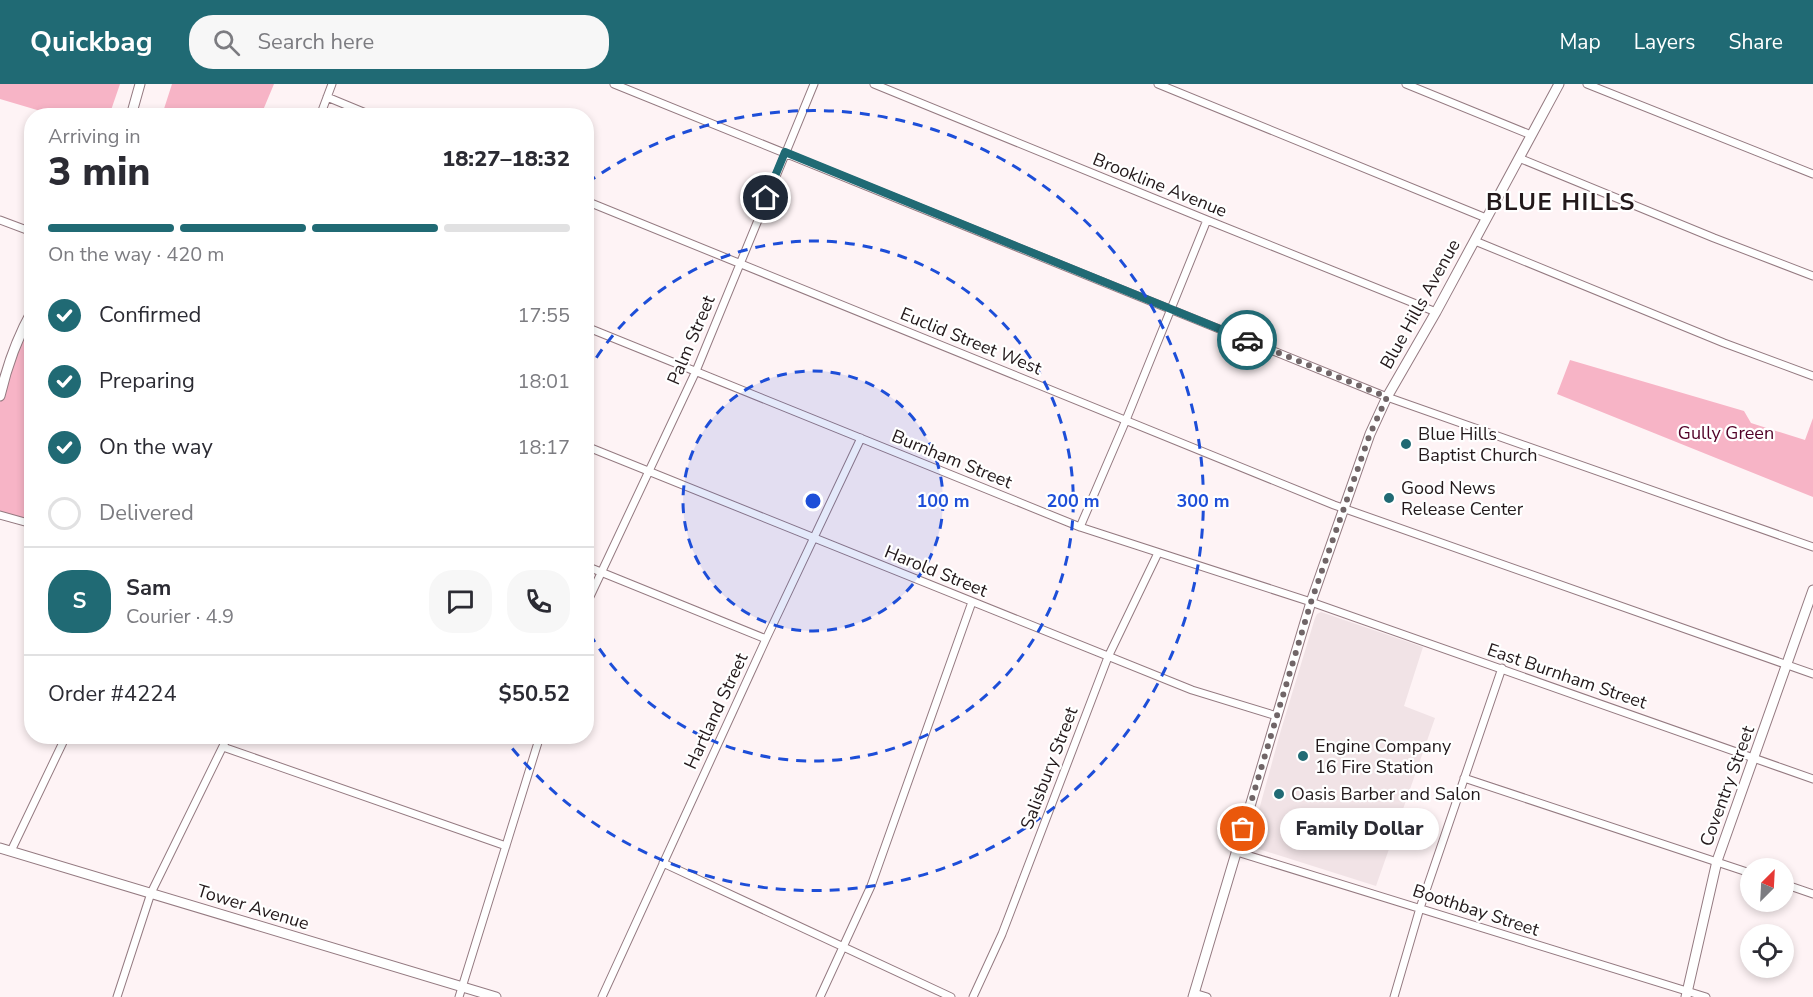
<!DOCTYPE html>
<html lang="en">
<head>
<meta charset="utf-8">
<style>
  body { margin:0; font-family:"Nunito Sans",sans-serif; background:#f7f7f7; color:#2b2b33; height:100vh; display:flex; flex-direction:column; font-size:22px; white-space:nowrap }
  * { box-sizing:border-box; margin:0 }
  p { font-size:20px; color:#7c7c81 }
  .icon { flex:none; width:33px; height:33px; fill:none; stroke:currentColor; stroke-width:2; stroke-linecap:round; stroke-linejoin:round }
  .map { position:relative; flex:1; overflow:hidden }
  .drawer { position:absolute; left:24px; top:24px; width:570px; height:636px; display:flex; flex-direction:column; background:#fff; border-radius:24px; box-shadow:0 3px 9px #0003 }
  .drawer>* { flex:none }
  .needle { width:39px; rotate:24deg }
  .controls { position:absolute; left:1740px; top:774px; display:grid; gap:12px }
  .controls a { display:grid; place-items:center; width:54px; height:54px; border-radius:50%; background:#fff; box-shadow:0 3px 9px #0003; font-size:30px }
  .pin { position:absolute; display:grid; place-items:center; width:51px; height:51px; color:#fff; margin:-26px; border:3px solid #fff; border-radius:50%; box-shadow:0 2px 6px #0007 }
  .courier { position:absolute; display:grid; place-items:center; width:60px; height:60px; margin:-30px; border:4px solid #206a74; border-radius:50%; background:#fff; color:#222; box-shadow:0 2px 8px #0007 }
  .bubble { position:absolute; height:42px; border-radius:21px; background:#fff; box-shadow:0 3px 9px #0003; font-size:20px; font-weight:800; line-height:42px; text-align:center }
  .headline em { font-style:normal; font-weight:800 }
  .headline div { display:flex; flex-direction:column-reverse }
  .headline { display:flex; align-items:center; justify-content:space-between; height:102px; padding:0 24px }
  h1 { font-size:39px; font-weight:800; line-height:45px }
  .bar { display:grid; grid-template-columns:repeat(4,1fr); gap:9px 6px; align-content:center; height:72px; padding:0 24px }
  .bar i { height:8px; border-radius:4px; background:#e1e1e2 }
  .bar .on { background:#206a74 }
  .bar p { grid-column:span 4 }
  .line { display:flex; align-items:center; gap:15px; padding:0 24px; border-top:2px solid #e1e1e2 }
  .line div { flex:1 }
  .round { display:grid; place-items:center; flex:none; width:63px; height:63px; border-radius:24px; background:#f7f7f7 }
  ol { padding:0 24px; list-style:none }
  li { display:flex; align-items:center; gap:18px; height:66px }
  li p { margin-inline-start:auto }
  li .icon { padding:6px; border-radius:50%; background:#206a74; color:#fff; stroke-width:4 }
  li:last-child { color:#7c7c81 }
  li i { width:33px; height:33px; border:3px solid #e1e1e2; border-radius:50% }
  header { display:flex; align-items:center; gap:36px; box-sizing:border-box; height:84px; padding:0 30px; background:#206a74; color:#fff }
  header strong { font-size:28px }
  nav { display:flex; gap:33px; margin-inline-start:auto; font-size:21px }
  .search { width:420px; height:54px; background:#f7f7f7; display:flex; align-items:center; gap:15px; box-sizing:border-box; padding:0 21px; border-radius:24px; color:#7c7c81; font-size:22px }
  .map>svg:first-child { display:block }
</style>
</head>
<body>
<header>
<strong>Quickbag</strong>
<div class="search"><svg class="icon" aria-label="search" viewBox="0 0 24 24"><circle cx="10" cy="10" r="6"/><path d="M15 15l6 6"/></svg>Search here</div>
<nav><a>Map</a><a>Layers</a><a>Share</a></nav>
</header>
<div class="map">
<svg width="1813" height="913" viewBox="0 0 1813 913">
  <rect width="100%" height="100%" fill="#fef3f5"/>
  <!-- built -->
  <path fill="#f1e3e6" d="M1321,528l102,35 -19,59 31,12 -59,168 -127,-40 32,-116 34,-112 2,-4z"/>
  <!-- green -->
  <path fill="#f7b4c6" d="M0,0h120l-11,32 -55,-1 -54,-16z
    M172,0h102l-13,31h-99z
    M31,227v213l-31,-9v-119z
    M1570,276l174,51 7,12 54,17 8,-22v79l-256,-103z"/>
  <g fill="none" stroke-linecap="round" stroke-linejoin="round">
    <!-- street casing -->
    <g stroke="#947a81" stroke-width="9">
      <path id="street" d="M614,0l773,313 426,150
        M874,0l333,136 229,92
        M1158,0l328,134
        M1406,0l125,51
        M1587,0l226,90
        M327,13l46,19
        M320,32l12,-32
        M1519,74l195,80 99,38
        M586,117l748,304 479,169
        M0,136l32,12
        M1475,157l249,102 89,33
        M586,243l494,200 231,75 502,177
        M586,362l606,244 85,26
        M0,431l32,9
        M1080,443l46,-107 81,-200
        M586,482l180,73
        M586,521l110,-234 118,-287
        M223,663l283,99
        M1464,694l286,95
        M11,767l55,-115
        M1237,768l469,145
        M663,779l288,134
        M1784,800l29,10
        M1194,909l13,4
        M117,913l34,-104 77,-157
        M459,913l81,-261
        M602,913l164,-358 95,-201
        M820,913l51,-111 101,-284
        M973,913l29,-63 106,-277 50,-104
        M1394,913l26,-89 82,-240"/>
    </g>
    <!-- secondary casing -->
    <g stroke="#947a81" stroke-width="11">
      <path id="secondary" d="M131,32l9,-32
        M0,312c7,-30 17,-58 32,-85
        M0,764l496,149
        M1193,913l118,-395 59,-168 17,-37 49,-85 123,-228
        M1686,913l31,-136 96,-271"/>
    </g>
    <!-- street -->
    <use href="#street" stroke="#fff" stroke-width="7"/>
    <!-- secondary -->
    <use href="#secondary" stroke="#fff" stroke-width="9"/>
  </g>
  <g fill="none" stroke-linecap="round" stroke-linejoin="round">
    <!-- done -->
    <path stroke="#706567" stroke-width="6" stroke-dasharray="0 10.8" d="M1243,745l68,-227 59,-168 17,-37 -140,-57"/>
    <!-- route -->
    <path stroke="#206a74" stroke-width="8" d="M766,114l19,-46 462,188"/>
  </g>
  <!-- distance rings -->
  <circle cx="813" cy="417" r="130" fill="#1d4ed8" fill-opacity=".12"/>
  <g fill="none" stroke="#1d4ed8" stroke-width="3" stroke-dasharray="10 8">
    <circle cx="813" cy="417" r="130"/>
    <path d="M587 289A260 260 0 1 1 587 545"/>
    <path d="M587 99A390 390 0 1 1 504 654"/>
  </g>
  <!-- markers -->
  <g fill="#206a74" stroke="#fff" stroke-width="2">
    <circle cx="1406" cy="360" r="6"/>
    <circle cx="1389" cy="414" r="6"/>
    <circle cx="1303" cy="672" r="6"/>
    <circle cx="1279" cy="710" r="6"/>
  </g>
  <g text-anchor="middle" dominant-baseline="central" stroke-width="4.5" stroke-linejoin="round" paint-order="stroke">
    <!-- street labels -->
    <g font-size="18" fill="#23191b" stroke="#fff">
      <text transform="translate(1160 101) rotate(22)">Brookline Avenue</text>
      <text transform="translate(1420 220) rotate(-61)">Blue Hills Avenue</text>
      <text transform="translate(691 256) rotate(-67)">Palm Street</text>
      <text transform="translate(971 257) rotate(22)">Euclid Street West</text>
      <text transform="translate(952 375) rotate(22)">Burnham Street</text>
      <text transform="translate(936 487) rotate(22)">Harold Street</text>
      <text transform="translate(1567 592) rotate(19)">East Burnham Street</text>
      <text transform="translate(716 627) rotate(-65)">Hartland Street</text>
      <text transform="translate(1049 684) rotate(-69)">Salisbury Street</text>
      <text transform="translate(1727 702) rotate(-70)">Coventry Street</text>
      <text transform="translate(253 823) rotate(17)">Tower Avenue</text>
      <text transform="translate(1476 826) rotate(18)">Boothbay Street</text>
    </g>
    <!-- park labels -->
    <g font-size="18" fill="#510127" stroke="#fff">
      <text x="1726" y="349">Gully Green</text>
    </g>
    <!-- poi labels -->
    <g font-size="18" fill="#23191b" stroke="#fff" text-anchor="start">
      <text x="1418" y="350">Blue Hills<tspan x="1418" dy="21">Baptist Church</tspan></text>
      <text x="1401" y="404">Good News<tspan x="1401" dy="21">Release Center</tspan></text>
      <text x="1315" y="662">Engine Company<tspan x="1315" dy="21">16 Fire Station</tspan></text>
      <text x="1291" y="710">Oasis Barber and Salon</text>
    </g>
    <!-- district labels -->
    <g font-size="24" font-weight="bold" letter-spacing="1.5" fill="#23191b" stroke="#fff">
      <text x="1561" y="118">BLUE HILLS</text>
    </g>
  </g>
  <circle cx="813" cy="417" r="9" fill="#1d4ed8" stroke="#fff" stroke-width="3"/>
  <g font-size="18" text-anchor="middle" font-weight="bold" fill="#1d4ed8" stroke="#fff" stroke-width="4.5" stroke-linejoin="round" paint-order="stroke">
    <text x="943" y="423">100 m</text>
    <text x="1073" y="423">200 m</text>
    <text x="1203" y="423">300 m</text>
  </g>
</svg>
<div class="controls">
<a><svg class="needle" viewBox="-14 -14 28 28"><path d="M0-13l5 13h-10z" fill="#e53935"/><path d="M0 13l5-13h-10z" fill="#7c7c81"/></svg></a>
<a><svg class="icon" aria-label="locate" viewBox="0 0 24 24"><circle cx="12" cy="12" r="6"/><path d="M12 2v4M12 18v4M2 12h4M18 12h4"/></svg></a>
</div>
<div class="pin" style="left:1243px;top:745px;background:#ea580c"><svg class="icon" aria-label="bag" viewBox="0 0 24 24"><path d="M5 8h14l-1 12H6zM9 8a3 3 0 0 1 6 0"/></svg></div>
<div class="pin" style="left:766px;top:114px;background:#1f2937"><svg class="icon" aria-label="home" viewBox="0 0 24 24"><path d="M3 11l9-7 9 7M6 9v11h12V9"/></svg></div>
<div class="courier" style="left:1247px;top:256px"><svg class="icon" aria-label="car" viewBox="0 0 24 24"><path d="M5 17H2v-5l4-1 3-4h7l3 4 3 1v5h-3M9 17h6M6 11h13"/><circle cx="7" cy="17" r="2"/><circle cx="17" cy="17" r="2"/></svg></div>
<div class="bubble" style="left:1280px;top:724px;width:159px">Family Dollar</div>
<section class="drawer">
<div class="headline"><div><h1>3 min</h1><p>Arriving in</p></div><em>18:27–18:32</em></div>
<div class="bar"><i class="on"></i><i class="on"></i><i class="on"></i><i></i><p>On the way · 420 m</p></div>
<ol>
<li><svg class="icon" aria-label="check" viewBox="0 0 24 24"><path d="M5 12l5 5 9-10"/></svg>Confirmed<p>17:55</p></li>
<li><svg class="icon" aria-label="check" viewBox="0 0 24 24"><path d="M5 12l5 5 9-10"/></svg>Preparing<p>18:01</p></li>
<li><svg class="icon" aria-label="check" viewBox="0 0 24 24"><path d="M5 12l5 5 9-10"/></svg>On the way<p>18:17</p></li>
<li><i></i>Delivered</li>
</ol>
<div class="line" style="height:108px"><b class="round" style="background:#206a74;color:#fff">S</b><div><b>Sam</b><p>Courier · 4.9</p></div><a class="round"><svg class="icon" aria-label="chat" viewBox="0 0 24 24"><path d="M4 5h16v11H9l-5 4z"/></svg></a><a class="round"><svg class="icon" aria-label="phone" viewBox="0 0 24 24"><path d="M5 4h4l2 5-3 2q2 4 5 5l2-3 5 2v4C11 20 4 13 5 4z"/></svg></a></div>
<div class="line" style="height:78px"><div>Order #4224</div><b>$50.52</b></div>
</section>
</div>
</body>
</html>
